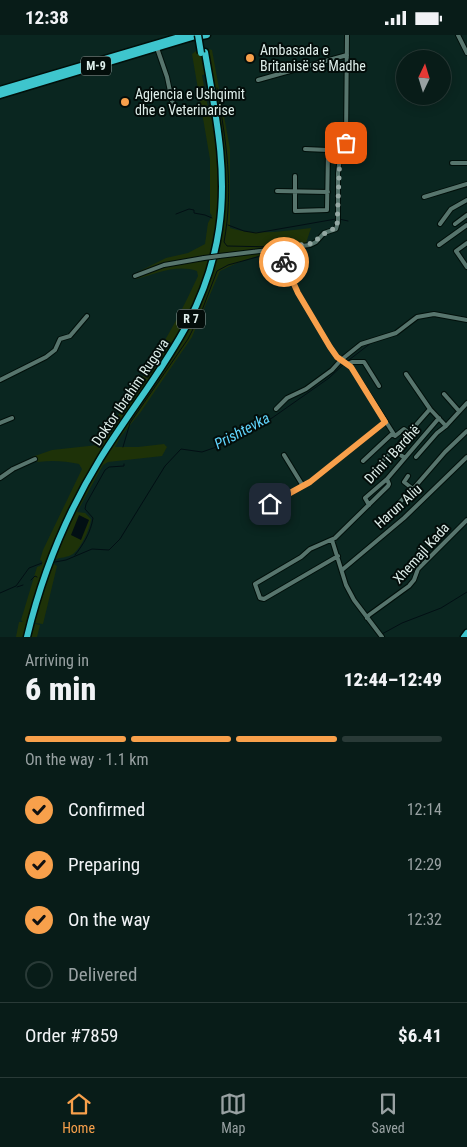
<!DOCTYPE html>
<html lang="en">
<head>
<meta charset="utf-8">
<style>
  body { margin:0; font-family:"Roboto Condensed",sans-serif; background:#112521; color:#f1f3f6; height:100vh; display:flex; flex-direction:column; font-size:19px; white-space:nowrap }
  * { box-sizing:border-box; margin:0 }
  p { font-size:16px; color:#98a1a2 }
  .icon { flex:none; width:28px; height:28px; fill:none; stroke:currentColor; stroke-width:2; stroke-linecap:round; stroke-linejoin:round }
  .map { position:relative; height:602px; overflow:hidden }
  .sheet { display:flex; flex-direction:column; background:#081c18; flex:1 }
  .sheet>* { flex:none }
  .needle { width:32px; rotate:4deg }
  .controls { position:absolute; left:396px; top:15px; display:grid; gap:10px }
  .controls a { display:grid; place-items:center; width:55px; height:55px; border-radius:50%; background:#081c18; box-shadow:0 2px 12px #0003,0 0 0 1px #293a37; font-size:25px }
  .pin { position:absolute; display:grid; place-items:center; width:42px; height:42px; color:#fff; margin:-21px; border-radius:10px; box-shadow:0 2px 8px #0006 }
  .courier { position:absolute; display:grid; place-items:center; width:50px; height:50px; margin:-25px; border:4px solid #f8a04b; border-radius:50%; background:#fff; color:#222; box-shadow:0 1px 6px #0007 }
  .head em { font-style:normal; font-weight:800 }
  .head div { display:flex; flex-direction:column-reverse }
  .head { display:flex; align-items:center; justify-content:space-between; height:85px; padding:0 25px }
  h1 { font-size:32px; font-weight:800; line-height:38px }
  .bar { display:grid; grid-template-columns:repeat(4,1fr); gap:8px 5px; align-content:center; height:60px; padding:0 25px }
  .bar i { height:6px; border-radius:4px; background:#293a37 }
  .bar .selected { background:#f8a04b }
  .bar p { grid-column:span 4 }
  .line { display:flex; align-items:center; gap:12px; padding:0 25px; border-top:1px solid #293a37 }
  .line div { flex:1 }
  ol { padding:0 25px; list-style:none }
  li { display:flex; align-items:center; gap:15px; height:55px }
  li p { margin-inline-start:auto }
  li .icon { padding:5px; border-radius:50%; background:#f8a04b; color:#111; stroke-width:4 }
  li:last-child { color:#98a1a2 }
  li i { width:28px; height:28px; border:2px solid #293a37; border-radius:50% }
  .status { display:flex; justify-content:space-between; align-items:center; height:35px; padding:0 25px; background:#081c18; direction:ltr }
  .status svg { height:14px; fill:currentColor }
  .menu { display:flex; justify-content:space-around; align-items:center; height:70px; border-top:1px solid #293a37; background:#081c18; font-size:14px; color:#98a1a2 }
  .menu a { display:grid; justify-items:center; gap:2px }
  .menu .selected { color:#f8a04b }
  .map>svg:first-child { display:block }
</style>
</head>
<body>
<div class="status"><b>12:38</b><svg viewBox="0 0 49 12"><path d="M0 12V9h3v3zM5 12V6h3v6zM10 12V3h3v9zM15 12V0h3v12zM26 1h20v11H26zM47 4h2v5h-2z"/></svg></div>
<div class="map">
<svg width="467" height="602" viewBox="0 0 467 602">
  <rect width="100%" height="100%" fill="#0a2620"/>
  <!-- green -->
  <path fill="#1e3208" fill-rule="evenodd" d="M209,14l3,1 18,99v79c26,8 54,3 81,0l-5,15c-29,8 -60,14 -86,28l-28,66 -52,76 -19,23 -6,11h23l26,-3 3,3 -5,9 -54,6 -5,3 -26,47 8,1 6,6c-1,10 -10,29 -18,35 -6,4 -13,3 -19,6v4l3,2 -14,58 -16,-2 13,3 -3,12h-21l3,-15h4l-2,-2 16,-53 5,-2v-4l-2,-1 3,-10 39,-81 -3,-5c-14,-3 -26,-4 -41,-2l-6,-5 20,-7 46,-5c37,-54 73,-109 100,-169l-1,-5c-21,-7 -41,3 -61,8l-2,-5 32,-16 22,-5 17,-9 3,-21 4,-7 -2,-3v-54l-18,-105 4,-3zM210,39l6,33 -8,1 -6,-33z"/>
  <!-- water -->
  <path fill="#020f14" d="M79,480l10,5 -8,20 -10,-5z"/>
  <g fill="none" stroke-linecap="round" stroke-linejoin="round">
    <!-- stream -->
    <path stroke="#020f14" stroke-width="1" d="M217,53c9,54 17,99 7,154l3,4 48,1
      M176,179l13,-5 5,1v3l11,2 7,3
      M339,184l9,2
      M228,190l16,6 12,2 80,-14
      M117,404l8,-12
      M123,412l7,-24 58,-84 13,-26 16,-42 11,-6 51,-14
      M87,452l8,-14
      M75,520c8,-10 16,-23 18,-37l-8,-9 1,-5 19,-34 4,-3 15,-1v-2
      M55,527l11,-2 26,-11 17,1 11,-11 45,-73 16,-17 21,3 23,-8 22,-12 25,-14 57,-40 16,-15 26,-20
      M31,545l4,-4 2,1
      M17,552l6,-2
      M0,558l16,-7 13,-18 13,-5
      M382,599l20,-11 39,-15 26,-16"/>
    <!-- minor casing -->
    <g stroke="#000f0a" stroke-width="6">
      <path id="minor" d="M458,0l9,18
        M157,13l10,29 5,24 6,13
        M258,45l89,-25
        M305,114l23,1
        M452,128h15
        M295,141v35l32,-1 1,-60h13l5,-8 1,-107
        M277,156l51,1
        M424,162l43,-13
        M440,189l11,-15 16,-9
        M455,189l12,-9
        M467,208l-11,8 11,16
        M439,210l28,-20
        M280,213v6l18,39 32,54 7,10 14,10 44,69 9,-7 5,4 21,-24 16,17 21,-23
        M219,221l91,-11 6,-3 8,-9 12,-4 2,-7v-49l3,-23
        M135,241l29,-11 40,-7
        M347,329l5,-2h12l15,24
        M406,339l24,35
        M0,345l46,-23 9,-7 5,-11 10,-3 17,-20
        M444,359l15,17
        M276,374l11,-11 19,-9 26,-19 9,-10 20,-16 35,-11 21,-16 17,-3 33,6
        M0,388l12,-5
        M400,409l9,-11
        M284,420l19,31
        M416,422l21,-24 9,-7
        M363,426l30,-28
        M378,431l15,-16 12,8
        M408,441l-4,6 9,7 32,-37 22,-21
        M0,443l13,-9 22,-10
        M270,469l40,-22 75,-60
        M369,470l-4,-7 22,-19 52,-61
        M391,476l22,-22
        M332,505l14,45 8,15 28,37
        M338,521l-74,43 -4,-1 -5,-14 46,-27 9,-8 25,-11 53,-52 1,-2 -2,-5
        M342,535l62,-52 63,-61
        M367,583l2,-3 40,-29 5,-6 4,-11 49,-49"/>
    </g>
    <!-- highway casing -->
    <g stroke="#000f0a" stroke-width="9">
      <path id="highway" d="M196,2l11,-2
        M0,55l186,-55
        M0,60l199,-60
        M27,602c15,-63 40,-124 73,-178 48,-78 105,-135 119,-230 9,-60 -4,-118 -14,-177
        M464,602l3,-4"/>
    </g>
    <!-- minor -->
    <use href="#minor" stroke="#57756d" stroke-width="4"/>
    <!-- highway -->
    <use href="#highway" stroke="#3ec5cd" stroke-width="6"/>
    <!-- minor-bridge casing -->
    <g stroke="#000f0a" stroke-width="6" stroke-linecap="butt">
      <path id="minor-bridge" d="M204,223l15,-2"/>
    </g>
    <!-- highway-bridge casing -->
    <g stroke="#000f0a" stroke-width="9" stroke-linecap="butt">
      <path id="highway-bridge" d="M198,0l3,18"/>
    </g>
    <!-- minor-bridge -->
    <use href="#minor-bridge" stroke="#57756d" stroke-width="4"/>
    <!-- highway-bridge -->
    <use href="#highway-bridge" stroke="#3ec5cd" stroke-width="6"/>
  </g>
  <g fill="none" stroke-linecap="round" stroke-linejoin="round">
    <!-- done -->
    <path stroke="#94a8a3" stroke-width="5" stroke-dasharray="0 9" d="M284,227l-4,-14 33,-5 9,-8 15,-8 3,-74 6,-10"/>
    <!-- route -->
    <path stroke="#f8a04b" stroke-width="6" d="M270,469l40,-22 75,-60 -34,-55 -14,-10 -7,-10 -32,-54 -14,-31"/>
  </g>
  <!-- markers -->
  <g fill="#f8a04b" stroke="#030d0a" stroke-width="2">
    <circle cx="250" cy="23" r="5"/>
    <circle cx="125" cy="67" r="5"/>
  </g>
  <g text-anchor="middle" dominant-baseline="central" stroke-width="4" stroke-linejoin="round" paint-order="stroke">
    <!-- shield labels -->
    <g fill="#030d0a" stroke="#9caaa7" stroke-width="1">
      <rect x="81" y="21.5" width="30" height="19" rx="4"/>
      <rect x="177" y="274.5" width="28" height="19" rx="4"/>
    </g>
    <g font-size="12" font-weight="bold" fill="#deeeea">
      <text x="96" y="31">M-9</text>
      <text x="191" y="284">R 7</text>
    </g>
    <!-- poi labels -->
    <g font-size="14" fill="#deeeea" stroke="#030d0a" text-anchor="start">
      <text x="260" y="15">Ambasada e<tspan x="260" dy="16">Britanisë së Madhe</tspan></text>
      <text x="135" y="59">Agjencia e Ushqimit<tspan x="135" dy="16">dhe e Veterinarise</tspan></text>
    </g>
    <!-- street labels -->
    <g font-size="14" fill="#deeeea" stroke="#030d0a">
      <text transform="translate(130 357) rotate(-56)">Doktor Ibrahim Rugova</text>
      <text transform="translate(392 419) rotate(-47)">Drini i Bardhë</text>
      <text transform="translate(398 471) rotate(-42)">Harun Aliu</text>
      <text transform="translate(421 518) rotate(-48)">Xhemajl Kada</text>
    </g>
    <!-- water labels -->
    <g font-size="15" font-style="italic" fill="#61d6fe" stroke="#030d0a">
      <text transform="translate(242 396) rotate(-28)">Prishtevka</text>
    </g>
  </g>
</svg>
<div class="controls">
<a><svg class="needle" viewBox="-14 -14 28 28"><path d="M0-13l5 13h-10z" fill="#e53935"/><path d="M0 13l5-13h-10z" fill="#98a1a2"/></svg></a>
</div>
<div class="pin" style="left:346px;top:108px;background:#ea580c"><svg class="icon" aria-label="bag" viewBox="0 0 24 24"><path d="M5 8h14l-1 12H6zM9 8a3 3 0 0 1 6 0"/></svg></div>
<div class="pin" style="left:270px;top:469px;background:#1f2937"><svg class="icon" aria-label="home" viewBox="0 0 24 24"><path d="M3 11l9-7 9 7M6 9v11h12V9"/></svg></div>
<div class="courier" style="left:284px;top:227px"><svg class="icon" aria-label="bike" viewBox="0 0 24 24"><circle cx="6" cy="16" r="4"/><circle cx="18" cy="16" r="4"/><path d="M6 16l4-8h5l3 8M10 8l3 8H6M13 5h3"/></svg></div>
</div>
<section class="sheet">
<div class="head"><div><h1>6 min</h1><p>Arriving in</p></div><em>12:44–12:49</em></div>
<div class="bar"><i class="selected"></i><i class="selected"></i><i class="selected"></i><i></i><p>On the way · 1.1 km</p></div>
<ol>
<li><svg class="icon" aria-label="check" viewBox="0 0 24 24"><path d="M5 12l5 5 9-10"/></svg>Confirmed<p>12:14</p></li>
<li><svg class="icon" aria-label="check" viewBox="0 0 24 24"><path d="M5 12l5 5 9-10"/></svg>Preparing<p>12:29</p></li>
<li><svg class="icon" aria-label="check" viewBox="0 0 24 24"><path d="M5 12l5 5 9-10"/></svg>On the way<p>12:32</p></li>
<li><i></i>Delivered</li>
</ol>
<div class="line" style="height:65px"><div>Order #7859</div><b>$6.41</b></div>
</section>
<nav class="menu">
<a class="selected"><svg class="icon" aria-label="home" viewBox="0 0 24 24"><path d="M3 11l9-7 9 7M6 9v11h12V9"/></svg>Home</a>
<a><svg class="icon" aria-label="map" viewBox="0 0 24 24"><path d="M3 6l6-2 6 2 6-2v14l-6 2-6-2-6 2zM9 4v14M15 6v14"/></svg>Map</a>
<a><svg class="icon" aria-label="saved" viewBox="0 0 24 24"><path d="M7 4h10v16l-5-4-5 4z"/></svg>Saved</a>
</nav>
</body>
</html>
